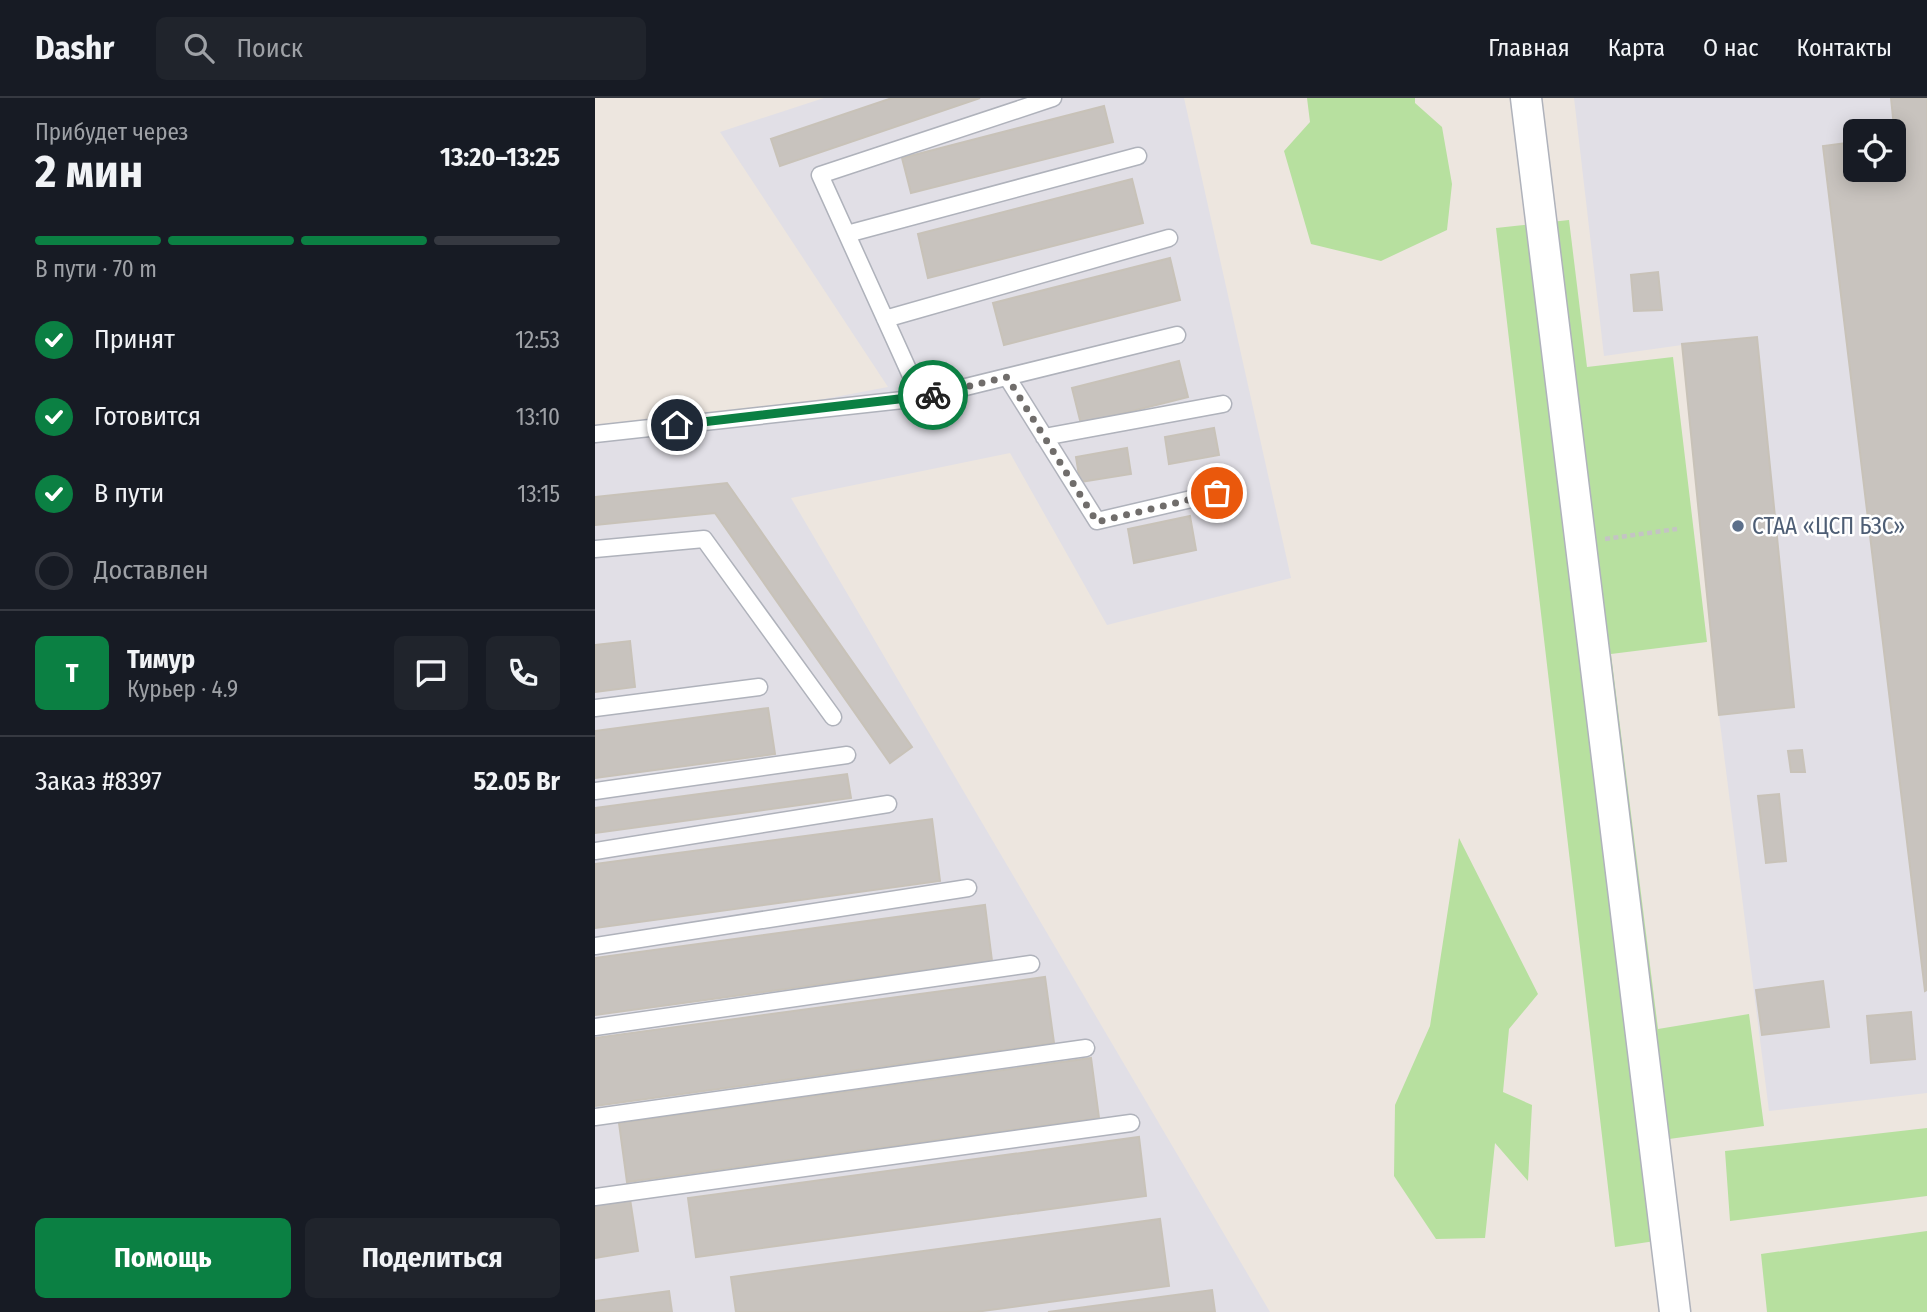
<!DOCTYPE html>
<html lang="ru">
<head>
<meta charset="utf-8">
<style>
  body { margin:0; font-family:"Fira Sans Condensed",sans-serif; background:#20242c; color:#f1f3f6; height:100vh; display:flex; flex-direction:column; font-size:26px; white-space:nowrap }
  * { box-sizing:border-box; margin:0 }
  p { font-size:23px; color:#9ea1a6 }
  .icon { flex:none; width:38px; height:38px; fill:none; stroke:currentColor; stroke-width:2; stroke-linecap:round; stroke-linejoin:round }
  .map { position:relative; flex:1; overflow:hidden }
  .details { display:flex; flex-direction:column; background:#171b24; width:595px }
  .details>* { flex:none }
  .controls { position:absolute; left:1248px; top:21px; display:grid; gap:14px }
  .controls a { display:grid; place-items:center; width:63px; height:63px; border-radius:10px; background:#171b24; box-shadow:0 4px 18px #0003; font-size:35px }
  .pin { position:absolute; display:grid; place-items:center; width:60px; height:60px; color:#fff; margin:-30px; border:4px solid #fff; border-radius:50%; box-shadow:0 2px 7px #0007 }
  .courier { position:absolute; display:grid; place-items:center; width:70px; height:70px; margin:-35px; border:5px solid #0b8043; border-radius:50%; background:#fff; color:#222; box-shadow:0 2px 9px #0007 }
  .headline em { font-style:normal; font-weight:700 }
  .headline div { display:flex; flex-direction:column-reverse }
  .headline { display:flex; align-items:center; justify-content:space-between; height:119px; padding:0 35px }
  h1 { font-size:46px; font-weight:700; line-height:52px }
  .bar { display:grid; grid-template-columns:repeat(4,1fr); gap:10px 7px; align-content:center; height:84px; padding:0 35px }
  .bar i { height:9px; border-radius:5px; background:#363941 }
  .bar .current { background:#0b8043 }
  .bar p { grid-column:span 4 }
  .line { display:flex; align-items:center; gap:18px; padding:0 35px; border-top:2px solid #363941 }
  .line div { flex:1 }
  .round { display:grid; place-items:center; flex:none; width:74px; height:74px; border-radius:10px; background:#20242c }
  ol { padding:0 35px; list-style:none }
  li { display:flex; align-items:center; gap:21px; height:77px }
  li p { margin-inline-start:auto }
  li .icon { padding:7px; border-radius:50%; background:#0b8043; color:#fff; stroke-width:4 }
  li:last-child { color:#9ea1a6 }
  li i { width:38px; height:38px; border:4px solid #363941; border-radius:50% }
  .action { display:flex; gap:14px; margin-top:auto; padding:14px 35px }
  .action a { flex:1; height:80px; border-radius:10px; background:#0b8043; color:#fff; font-size:28px; font-weight:700; line-height:80px; text-align:center }
  .action a+a { background:#20242c; color:#f1f3f6 }
  header { display:flex; align-items:center; gap:42px; box-sizing:border-box; height:98px; padding:0 35px; background:#171b24; border-bottom:2px solid #363941 }
  header strong { font-size:33px }
  nav { display:flex; gap:38px; margin-inline-start:auto; font-size:24px }
  .search { width:490px; height:63px; background:#20242c; display:flex; align-items:center; gap:18px; box-sizing:border-box; padding:0 24px; border-radius:10px; color:#9ea1a6; font-size:26px }
  main { display:flex; flex:1; min-height:0 }
  .map>svg:first-child { display:block }
</style>
</head>
<body>
<header>
<strong>Dashr</strong>
<div class="search"><svg class="icon" aria-label="search" viewBox="0 0 24 24"><circle cx="10" cy="10" r="6"/><path d="M15 15l6 6"/></svg>Поиск</div>
<nav><a>Главная</a><a>Карта</a><a>О нас</a><a>Контакты</a></nav>
</header>
<main>
<section class="details">
<div class="headline"><div><h1>2 мин</h1><p>Прибудет через</p></div><em>13:20–13:25</em></div>
<div class="bar"><i class="current"></i><i class="current"></i><i class="current"></i><i></i><p>В пути · 70 m</p></div>
<ol>
<li><svg class="icon" aria-label="check" viewBox="0 0 24 24"><path d="M5 12l5 5 9-10"/></svg>Принят<p>12:53</p></li>
<li><svg class="icon" aria-label="check" viewBox="0 0 24 24"><path d="M5 12l5 5 9-10"/></svg>Готовится<p>13:10</p></li>
<li><svg class="icon" aria-label="check" viewBox="0 0 24 24"><path d="M5 12l5 5 9-10"/></svg>В пути<p>13:15</p></li>
<li><i></i>Доставлен</li>
</ol>
<div class="line" style="height:126px"><b class="round" style="background:#0b8043;color:#fff">Т</b><div><b>Тимур</b><p>Курьер · 4.9</p></div><a class="round"><svg class="icon" aria-label="chat" viewBox="0 0 24 24"><path d="M4 5h16v11H9l-5 4z"/></svg></a><a class="round"><svg class="icon" aria-label="phone" viewBox="0 0 24 24"><path d="M5 4h4l2 5-3 2q2 4 5 5l2-3 5 2v4C11 20 4 13 5 4z"/></svg></a></div>
<div class="line" style="height:91px"><div>Заказ #8397</div><b>52.05 Br</b></div>
<div class="action"><a>Помощь</a><a>Поделиться</a></div>
</section>
<div class="map">
<svg width="1332" height="1214" viewBox="0 0 1332 1214">
  <rect width="100%" height="100%" fill="#ede6df"/>
  <!-- industrial -->
  <path fill="#e1dfe6" fill-rule="evenodd" d="M229,0h360l107,480 -184,47 -97,-172 -219,45 479,814h-675v-870l293,-55 -168,-255z
    M979,0h353v995l-158,18 -50,-396 -37,-370 -78,11zM1260,33h38v39h-38z"/>
  <!-- green -->
  <path fill="#b7e09f" d="M712,0h108v5l27,24 10,57 -5,46 -66,31 -70,-17 -27,-93 26,-29z
    M974,122l18,147 86,-10 34,285 -96,12 47,375 91,-15 15,112 -95,13 13,98 -67,10 -119,-1019z
    M864,740l79,156 -29,35 -6,63 29,13 -4,76 -33,-38 -10,95 -49,1 -42,-63 1,-71 35,-79z
    M1332,1030v68l-197,25 -5,-70z
    M1332,1133v81h-160l-6,-58z"/>
  <!-- building -->
  <path fill="#c8c3be" stroke="#c8c2b8" stroke-width="2" d="M297,0h88l-200,68 -9,-27z
    M1296,0h36v892l-2,1 -102,-845 32,-4v28h38v-32l2,-1z
    M509,8l9,36 -202,51 -9,-35z
    M537,81l11,44 -215,55 -10,-44z
    M575,160l10,42 -176,45 -11,-42z
    M1063,174l4,38 -28,1 -3,-36z
    M1162,239l37,370 -75,8 -37,-371z
    M584,263l9,36 -107,27 -9,-36z
    M619,330l5,27 -50,9 -4,-27z
    M532,350l4,26 -51,8 -4,-25z
    M132,385l185,264 -22,16 -175,-250 -120,12v-28z
    M595,418l6,34 -62,13 -6,-34z
    M35,543l5,46 -40,5v-47z
    M173,610l7,46 -180,24v-47z
    M1207,652l3,22h-14l-3,-21z
    M252,676l4,24 -256,35v-25z
    M1184,696l7,67 -20,2 -8,-67z
    M337,721l8,62 -345,47v-64z
    M390,807l7,56 -397,54v-57z
    M450,879l9,66 -459,63v-68z
    M1228,883l6,46 -67,8 -6,-45z
    M1316,914l4,47 -44,4 -4,-47z
    M496,960l8,60 -472,64 -8,-59z
    M544,1039l7,59 -450,61 -8,-59z
    M35,1101l8,52 -43,7v-53z
    M565,1121l9,67 -194,26h-239l-5,-35z
    M617,1192l3,22h-167z
    M74,1193l3,21h-77v-11z"/>
  <g fill="none" stroke-linecap="round" stroke-linejoin="round">
    <!-- lane casing -->
    <g stroke="#afb2bb" stroke-width="19">
      <path id="lane" d="M252,136l291,-78
        M290,221l284,-81
        M412,279l90,144 120,-28
        M326,300l256,-63
        M0,336l326,-36 -101,-223 233,-77
        M449,339l179,-33
        M0,451l109,-10 129,178
        M0,610l164,-21
        M0,693l252,-36
        M0,753l293,-47
        M0,848l373,-58
        M0,929l436,-63
        M0,1019l491,-69
        M0,1099l536,-74"/>
    </g>
    <!-- street casing -->
    <g stroke="#afb2bb" stroke-width="33">
      <path id="street" d="M931,0l149,1214"/>
    </g>
    <!-- path -->
    <path stroke="#c4c4c4" stroke-width="4.5" stroke-dasharray="5 3.5" stroke-linecap="butt" d="M1010,441l72,-10"/>
    <!-- lane -->
    <use href="#lane" stroke="#fff" stroke-width="16"/>
    <!-- street -->
    <use href="#street" stroke="#fff" stroke-width="30"/>
  </g>
  <g fill="none" stroke-linecap="round" stroke-linejoin="round">
    <!-- done -->
    <path stroke="#706d6b" stroke-width="7" stroke-dasharray="0 12.6" d="M338,297l74,-18 90,145 120,-29"/>
    <!-- route -->
    <path stroke="#0b8043" stroke-width="9" d="M82,327l256,-30"/>
  </g>
  <!-- markers -->
  <circle fill="#5c6f8a" stroke="#fff" stroke-width="2.5" cx="1143" cy="428" r="7"/>
  <g text-anchor="middle" dominant-baseline="central" stroke-width="5" stroke-linejoin="round" paint-order="stroke">
    <!-- service labels -->
    <g font-size="23" fill="#4e5e75" stroke="#fff" text-anchor="start">
      <text x="1157" y="428">СТАА «ЦСП БЗС»</text>
    </g>
  </g>
</svg>
<div class="controls">
<a><svg class="icon" aria-label="locate" viewBox="0 0 24 24"><circle cx="12" cy="12" r="6"/><path d="M12 2v4M12 18v4M2 12h4M18 12h4"/></svg></a>
</div>
<div class="pin" style="left:622px;top:395px;background:#ea580c"><svg class="icon" aria-label="bag" viewBox="0 0 24 24"><path d="M5 8h14l-1 12H6zM9 8a3 3 0 0 1 6 0"/></svg></div>
<div class="pin" style="left:82px;top:327px;background:#1f2937"><svg class="icon" aria-label="home" viewBox="0 0 24 24"><path d="M3 11l9-7 9 7M6 9v11h12V9"/></svg></div>
<div class="courier" style="left:338px;top:297px"><svg class="icon" aria-label="bike" viewBox="0 0 24 24"><circle cx="6" cy="16" r="4"/><circle cx="18" cy="16" r="4"/><path d="M6 16l4-8h5l3 8M10 8l3 8H6M13 5h3"/></svg></div>
</div>
</main>
</body>
</html>
